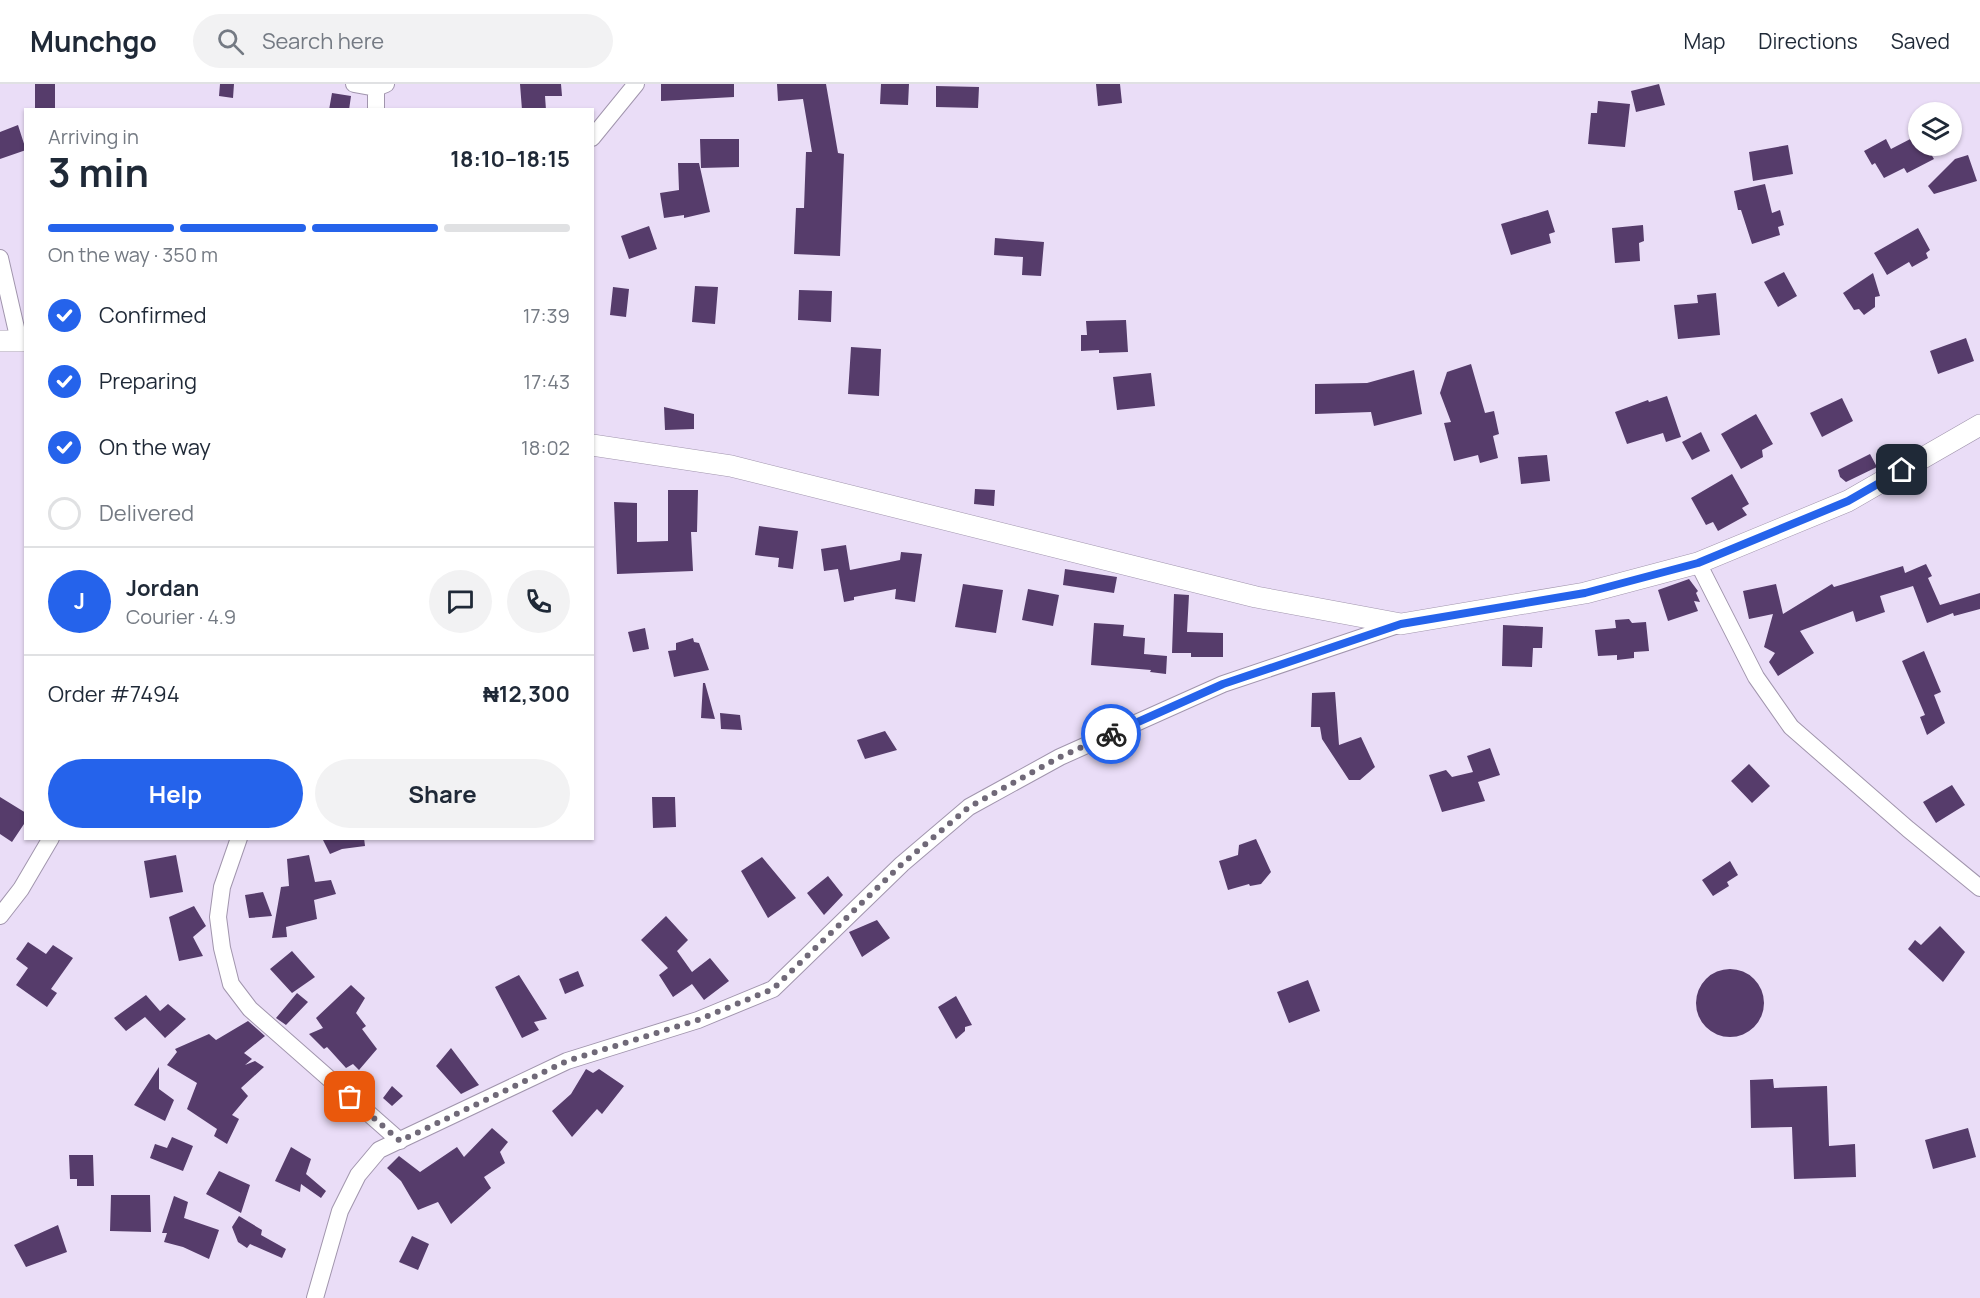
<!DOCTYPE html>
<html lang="en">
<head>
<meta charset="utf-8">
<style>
  body { margin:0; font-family:Manrope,sans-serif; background:#f2f2f3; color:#1f2937; height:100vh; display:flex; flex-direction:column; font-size:22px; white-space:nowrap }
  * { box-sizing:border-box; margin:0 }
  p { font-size:20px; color:#747a83 }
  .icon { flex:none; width:33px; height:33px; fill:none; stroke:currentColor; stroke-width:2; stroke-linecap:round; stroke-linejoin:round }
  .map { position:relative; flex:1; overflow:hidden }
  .drawer { position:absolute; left:24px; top:24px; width:570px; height:732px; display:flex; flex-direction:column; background:#fff; border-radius:0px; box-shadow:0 2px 4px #0004 }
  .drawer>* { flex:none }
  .tools { position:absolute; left:1908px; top:18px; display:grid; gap:12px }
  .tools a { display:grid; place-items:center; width:54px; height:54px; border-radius:50%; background:#fff; box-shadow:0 2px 4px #0004; font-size:30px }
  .pin { position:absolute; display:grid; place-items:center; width:51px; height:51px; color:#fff; margin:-26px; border-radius:12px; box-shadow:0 3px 9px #0006 }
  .courier { position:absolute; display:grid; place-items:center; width:60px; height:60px; margin:-30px; border:4px solid #2563eb; border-radius:50%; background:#fff; color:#222; box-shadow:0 2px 8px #0007 }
  .summary em { font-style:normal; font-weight:700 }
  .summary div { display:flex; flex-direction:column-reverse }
  .summary { display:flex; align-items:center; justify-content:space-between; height:102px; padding:0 24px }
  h1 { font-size:39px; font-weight:700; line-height:45px }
  .bar { display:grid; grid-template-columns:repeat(4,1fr); gap:9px 6px; align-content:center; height:72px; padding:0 24px }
  .bar i { height:8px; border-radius:4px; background:#e0e1e3 }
  .bar .active { background:#2563eb }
  .bar p { grid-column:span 4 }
  .line { display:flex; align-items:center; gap:15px; padding:0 24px; border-top:2px solid #e0e1e3 }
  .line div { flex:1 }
  .round { display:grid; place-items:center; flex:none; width:63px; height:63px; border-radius:32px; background:#f2f2f3 }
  ol { padding:0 24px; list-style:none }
  li { display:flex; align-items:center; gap:18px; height:66px }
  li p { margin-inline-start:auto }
  li .icon { padding:6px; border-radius:50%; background:#2563eb; color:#fff; stroke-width:4 }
  li:last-child { color:#747a83 }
  li i { width:33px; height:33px; border:3px solid #e0e1e3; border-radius:50% }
  .cta { display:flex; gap:12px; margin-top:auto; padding:12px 24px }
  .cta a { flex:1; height:69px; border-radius:36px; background:#2563eb; color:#fff; font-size:24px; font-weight:700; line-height:69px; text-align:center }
  .cta a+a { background:#f2f2f3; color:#1f2937 }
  header { display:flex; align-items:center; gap:36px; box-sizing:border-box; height:84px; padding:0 30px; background:#fff; border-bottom:2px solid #e0e1e3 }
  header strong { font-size:28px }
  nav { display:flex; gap:33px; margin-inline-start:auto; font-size:21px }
  .search { width:420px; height:54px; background:#f2f2f3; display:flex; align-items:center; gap:15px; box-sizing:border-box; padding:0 21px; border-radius:33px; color:#747a83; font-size:22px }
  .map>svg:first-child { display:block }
</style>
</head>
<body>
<header>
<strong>Munchgo</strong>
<div class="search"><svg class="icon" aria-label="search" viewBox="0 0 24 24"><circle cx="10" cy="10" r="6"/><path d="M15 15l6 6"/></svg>Search here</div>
<nav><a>Map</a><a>Directions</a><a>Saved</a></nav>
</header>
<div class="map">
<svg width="1980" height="1214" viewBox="0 0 1980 1214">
  <rect width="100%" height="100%" fill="#eaddf7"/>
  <!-- building -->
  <path fill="#563c6b" d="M35,0h20v26h-20z
    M220,0h14l-1,14 -14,-2z
    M520,0h41l1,12h-17l1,14h-24z
    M661,0h73v13l-73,4z
    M777,0h49l12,69 6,1 -4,102 -46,-2 2,-46h8l2,-56h6l-9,-53 -25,2z
    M881,0h28l-1,21 -28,-1z
    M1096,0h24l2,19 -24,3z
    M1659,0l6,21 -29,7 -5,-21z
    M936,2l43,1 -1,21 -42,-1z
    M332,9l19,3 -2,14h-20z
    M1598,17l32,3 -5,43 -37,-3 3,-31h6z
    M18,41l8,25 -26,9v-27z
    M1918,51v11h8l8,13 -27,14 -3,-5 -20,10 -9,-15 -3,2 -8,-14 22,-12 5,10z
    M700,55h39v28l-38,1z
    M1788,61l5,29 -40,7 -4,-29z
    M1968,71l9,26 -43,13 -6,-8 27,-27z
    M678,79h21l11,49 -26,6v-3l-20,3 -4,-25 19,-3z
    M1765,100l7,29 8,-3 4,15 -6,2 2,8 -28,9 -11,-34h-3l-4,-19z
    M1548,126l7,22 -6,2 2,9 -40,12 -10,-31z
    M1643,141l1,16 -5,2 1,18 -25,2 -3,-35z
    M649,142l8,23 -28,10 -8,-23z
    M1918,144l12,22 -4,3 2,5 -16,9 -3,-5 -22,13 -13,-22z
    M995,154l49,4 -3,34 -19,-1 1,-18 -29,-2z
    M1784,188l13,24 -19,11 -14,-25z
    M1873,189l7,23 -5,1v10l-11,8 -5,-6 -5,1 -11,-17z
    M695,202l23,1 -3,37 -23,-2z
    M613,203l16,2 -3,28 -16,-2z
    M799,206l33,1 -1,31 -33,-2z
    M1716,209l4,42 -42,4 -4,-34 24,-2 -1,-8z
    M1126,236l2,32 -29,1v-3l-18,1v-16h6l-1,-14z
    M1966,254l8,23 -36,13 -8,-23z
    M851,263l30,2 -2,47 -31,-2z
    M1471,280l14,49 9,-2 5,23 -6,2 5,22 -18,5 -2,-8 -24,6 -10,-38 7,-1 -11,-29 7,-21z
    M1414,286l8,44 -48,12 -3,-14 -56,2v-30l52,-1z
    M1151,289l4,33 -38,4 -4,-33z
    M1667,312l14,41 -15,5 -3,-9 -36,11 -12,-32 33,-12 1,2z
    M1842,314l11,23 -31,16 -12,-24z
    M664,323l30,7v15l-29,1z
    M1756,330l17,30 -11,6 1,7 -22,12 -20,-35z
    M1701,348l9,19 -18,9 -10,-18z
    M1870,370l7,13 -31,15 -6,-5 -2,-7z
    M1547,371l3,26 -29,3 -3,-27z
    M1732,390l17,30 -7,4 5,7 -29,16 -5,-9 -7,3 -15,-27z
    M975,405l20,1 -1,16 -20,-2z
    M668,406h30l-1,42h-6l2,39 -76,3 -3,-72 23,1v39l31,-1z
    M759,442l39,5 -5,38 -15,-2 1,-9 -24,-3z
    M846,461l4,25 50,-10 1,-8 21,2 -7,48 -20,-3 1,-10 -42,8v3l-10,2 -6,-33 -14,2 -3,-22z
    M1926,480l6,12 -4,2 12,27 40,-12v16l-26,7 -1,-3 -26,10 -14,-37 -33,10 5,16 -29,10 -3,-11 -53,20 14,22 -36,23 -9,-14 6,-9 -11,-6 9,-33 -24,5 -6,-28 33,-7 7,30 49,-30 2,3 69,-21 2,7z
    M1065,485l52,8 -3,16 -51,-8z
    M1689,495l9,12 -2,2 4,9 -6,-1 4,10 -30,10 -10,-31z
    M963,500l40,6 -7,43 -41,-6z
    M1028,505l31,6 -6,31 -31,-6z
    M1174,510l15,1 -2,37 36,1v24h-32v-4h-19z
    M1629,535l3,4 14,-1 3,29 -15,1v6l-17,2v-5l-19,1 -3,-26 21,-2 -1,-8z
    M1094,539l30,2 -1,11 22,2 -1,16 23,2 -1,18 -16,-2 1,-2 -60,-5z
    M1503,541l40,2 -1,21h-9l-1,19 -30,-1z
    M645,544l4,21 -16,3 -5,-20z
    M693,554l1,4 5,1 10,27 -35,7 -6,-26 8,-1v-7z
    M1924,567l17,41 -7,3 11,28 -18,12 -7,-18 5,-2 -23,-54z
    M703,599h2l10,36 -14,-1z
    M1335,608l4,53 22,-8 14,30 -15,13h-11l-27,-41 -2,-12h-9l1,-34z
    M720,629l20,2 2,15 -21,-1z
    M885,647l12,19 -32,9 -8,-19z
    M1490,664l10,27 -22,7 7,19 -43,11 -13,-37 17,-5 6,7 21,-5 -6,-16z
    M1749,680l21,22 -18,17 -21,-22z
    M1952,701l13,20 -29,18 -13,-21z
    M0,713l26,16v8l-14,21 -12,-8z
    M652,713h23l1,30 -23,1z
    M322,754h42l1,8 -23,3 -12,5z
    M1256,755l15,33 -10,12 -11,2 -1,-2 -21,6 -9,-29 19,-6 1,-10z
    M176,771l7,37 -33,6 -6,-37z
    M309,771l6,27 16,-2 5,14 -22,6 3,19 -31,8 1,10 -15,1 9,-51 8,-1 -2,-27z
    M762,773l34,41 -28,20 -27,-47z
    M1730,777l8,14 -11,7 2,4 -16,10 -11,-16z
    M828,792l15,19 -19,20 -17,-22z
    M263,808l9,24 -23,2 -4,-23z
    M194,822l12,20 -13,11 10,19 -24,5 -10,-44z
    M666,832l22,24 -11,11 15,21 18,-14 19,23 -25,19 -12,-16 -19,13 -14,-22 9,-7 -27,-28z
    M877,836l13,18 -28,19 -13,-25z
    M1940,842l25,26 -22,30 -35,-33 7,-9 6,5z
    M28,858l18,12 7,-9 20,13 -22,31 6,4 -10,14 -31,-22 12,-17 -12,-9z
    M292,867l23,26 -23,16 -22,-24z
    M1696 919a34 34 0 1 1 68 0a34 34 0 1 1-68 0Z
    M578,887l6,15 -19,8 -6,-15z
    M519,891l28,44 -13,3 5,8 -17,8 -27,-51z
    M1308,896l12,31 -31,12 -12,-31z
    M351,901l14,13 -9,15 10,13 -4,3 15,20 -18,21 -6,-6 -7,4 -19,-21 -3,2 -15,-15 14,-6 -7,-10z
    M297,909l11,9 -22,23 -10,-7z
    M146,911l14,16 8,-7 18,15 -21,19 -20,-21 -19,14 -12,-13z
    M956,912l16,29 -7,2v4l-9,8 -18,-32z
    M248,937l17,15 -21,17 8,6 -7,6 10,-4 9,6 -23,21 7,8 -16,19 7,4 -12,25 -13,-8 3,-7 -30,-20 10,-26 -30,-18 10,-13 -2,-3 34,-15 7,6z
    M451,964l28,37 -18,9 -25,-28z
    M159,983v22l15,11 -9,21 -31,-16z
    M586,985l7,4 6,-4 25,17 -22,28 -5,-5 -25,28 -20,-26 19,-17z
    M1773,995l1,9 53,-2 2,60 26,-2 1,33 -62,2 -2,-52 -41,1 -1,-48z
    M392,1002l11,10 -11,10 -9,-8z
    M492,1044l16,14 -8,10 5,11 -21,14 7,11 -40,36 -13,-22 -20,8 -17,-29 -14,-13 12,-12 21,16 37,-25 7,10z
    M1968,1044l8,29 -43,12 -8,-29z
    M172,1053l21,9 -10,25 -33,-13 5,-14 12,4z
    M291,1063l20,12 -5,15 20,17 -5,7 -20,-14 -1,8 -25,-11z
    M69,1071h24l1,31h-17v-7h-7z
    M219,1087l31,14 -9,28 -35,-19z
    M111,1111h39l1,37 -41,-1z
    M174,1112l14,6 -4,16 35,12 -10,29 -26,-12 -19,-5 3,-9h-5z
    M239,1132l23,14 -1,5 25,14 -4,9 -32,-14 -3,4 -9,-6 -6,-15z
    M58,1141l9,27 -41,15 -12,-22z
    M412,1152l17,8 -11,26 -19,-8z"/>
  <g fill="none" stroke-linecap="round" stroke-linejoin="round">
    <!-- minor casing -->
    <g stroke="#a195ad" stroke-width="18">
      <path id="minor" d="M354,0l22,4
        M376,26v-22l10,-4
        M592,54l44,-54
        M0,174l19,83
        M1698,479l58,114 35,50 117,102 72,59
        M239,754l-17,49 -4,30 4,31 9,36 19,25 150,132
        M0,832l21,-27 30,-51
        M315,1214l25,-87 18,-36 21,-25 188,-89 131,-41 75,-31 129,-125 67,-57 91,-50 163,-73 178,-60"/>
    </g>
    <!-- tertiary casing -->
    <g stroke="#a195ad" stroke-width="22">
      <path id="tertiary" d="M0,257h26
        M592,361l139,21 525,131 145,27 184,-31 113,-30 150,-62 132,-76"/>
    </g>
    <!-- minor -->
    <use href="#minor" stroke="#fff" stroke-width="16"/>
    <!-- tertiary -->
    <use href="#tertiary" stroke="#fff" stroke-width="21"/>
  </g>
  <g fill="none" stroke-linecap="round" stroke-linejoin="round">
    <!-- done -->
    <path stroke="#706978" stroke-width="6" stroke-dasharray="0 10.8" d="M350,1013l50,44 167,-80 131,-41 75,-31 129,-125 67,-57 91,-50 51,-23"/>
    <!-- route -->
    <path stroke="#2563eb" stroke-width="8" d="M1111,650l112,-50 178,-60 184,-31 113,-30 150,-62 54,-31"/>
  </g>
</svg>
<div class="tools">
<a><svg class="icon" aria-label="layers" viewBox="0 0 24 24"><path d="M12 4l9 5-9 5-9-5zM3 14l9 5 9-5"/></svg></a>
</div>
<div class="pin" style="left:350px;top:1013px;background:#ea580c"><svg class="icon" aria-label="bag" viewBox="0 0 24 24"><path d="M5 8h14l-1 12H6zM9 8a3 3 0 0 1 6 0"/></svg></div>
<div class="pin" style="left:1902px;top:386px;background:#1f2937"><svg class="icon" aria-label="home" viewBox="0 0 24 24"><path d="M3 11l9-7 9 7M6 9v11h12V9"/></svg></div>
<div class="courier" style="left:1111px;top:650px"><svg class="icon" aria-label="bike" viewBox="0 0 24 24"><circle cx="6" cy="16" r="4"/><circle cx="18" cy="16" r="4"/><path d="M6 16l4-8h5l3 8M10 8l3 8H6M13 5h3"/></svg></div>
<section class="drawer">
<div class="summary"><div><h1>3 min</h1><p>Arriving in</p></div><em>18:10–18:15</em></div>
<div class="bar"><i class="active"></i><i class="active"></i><i class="active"></i><i></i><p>On the way · 350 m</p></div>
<ol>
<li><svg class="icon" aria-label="check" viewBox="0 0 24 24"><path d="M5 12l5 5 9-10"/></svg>Confirmed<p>17:39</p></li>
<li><svg class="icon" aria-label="check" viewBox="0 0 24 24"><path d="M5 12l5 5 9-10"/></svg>Preparing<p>17:43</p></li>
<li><svg class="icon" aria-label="check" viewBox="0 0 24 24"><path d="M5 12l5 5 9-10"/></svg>On the way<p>18:02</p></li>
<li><i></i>Delivered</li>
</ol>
<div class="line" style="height:108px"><b class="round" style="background:#2563eb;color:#fff">J</b><div><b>Jordan</b><p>Courier · 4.9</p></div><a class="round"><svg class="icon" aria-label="chat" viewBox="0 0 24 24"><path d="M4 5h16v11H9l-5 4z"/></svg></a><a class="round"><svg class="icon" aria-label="phone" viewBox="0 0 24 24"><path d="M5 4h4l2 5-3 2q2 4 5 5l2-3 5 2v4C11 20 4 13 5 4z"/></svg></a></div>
<div class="line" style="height:78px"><div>Order #7494</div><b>₦12,300</b></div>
<div class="cta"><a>Help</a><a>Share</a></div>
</section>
</div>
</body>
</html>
